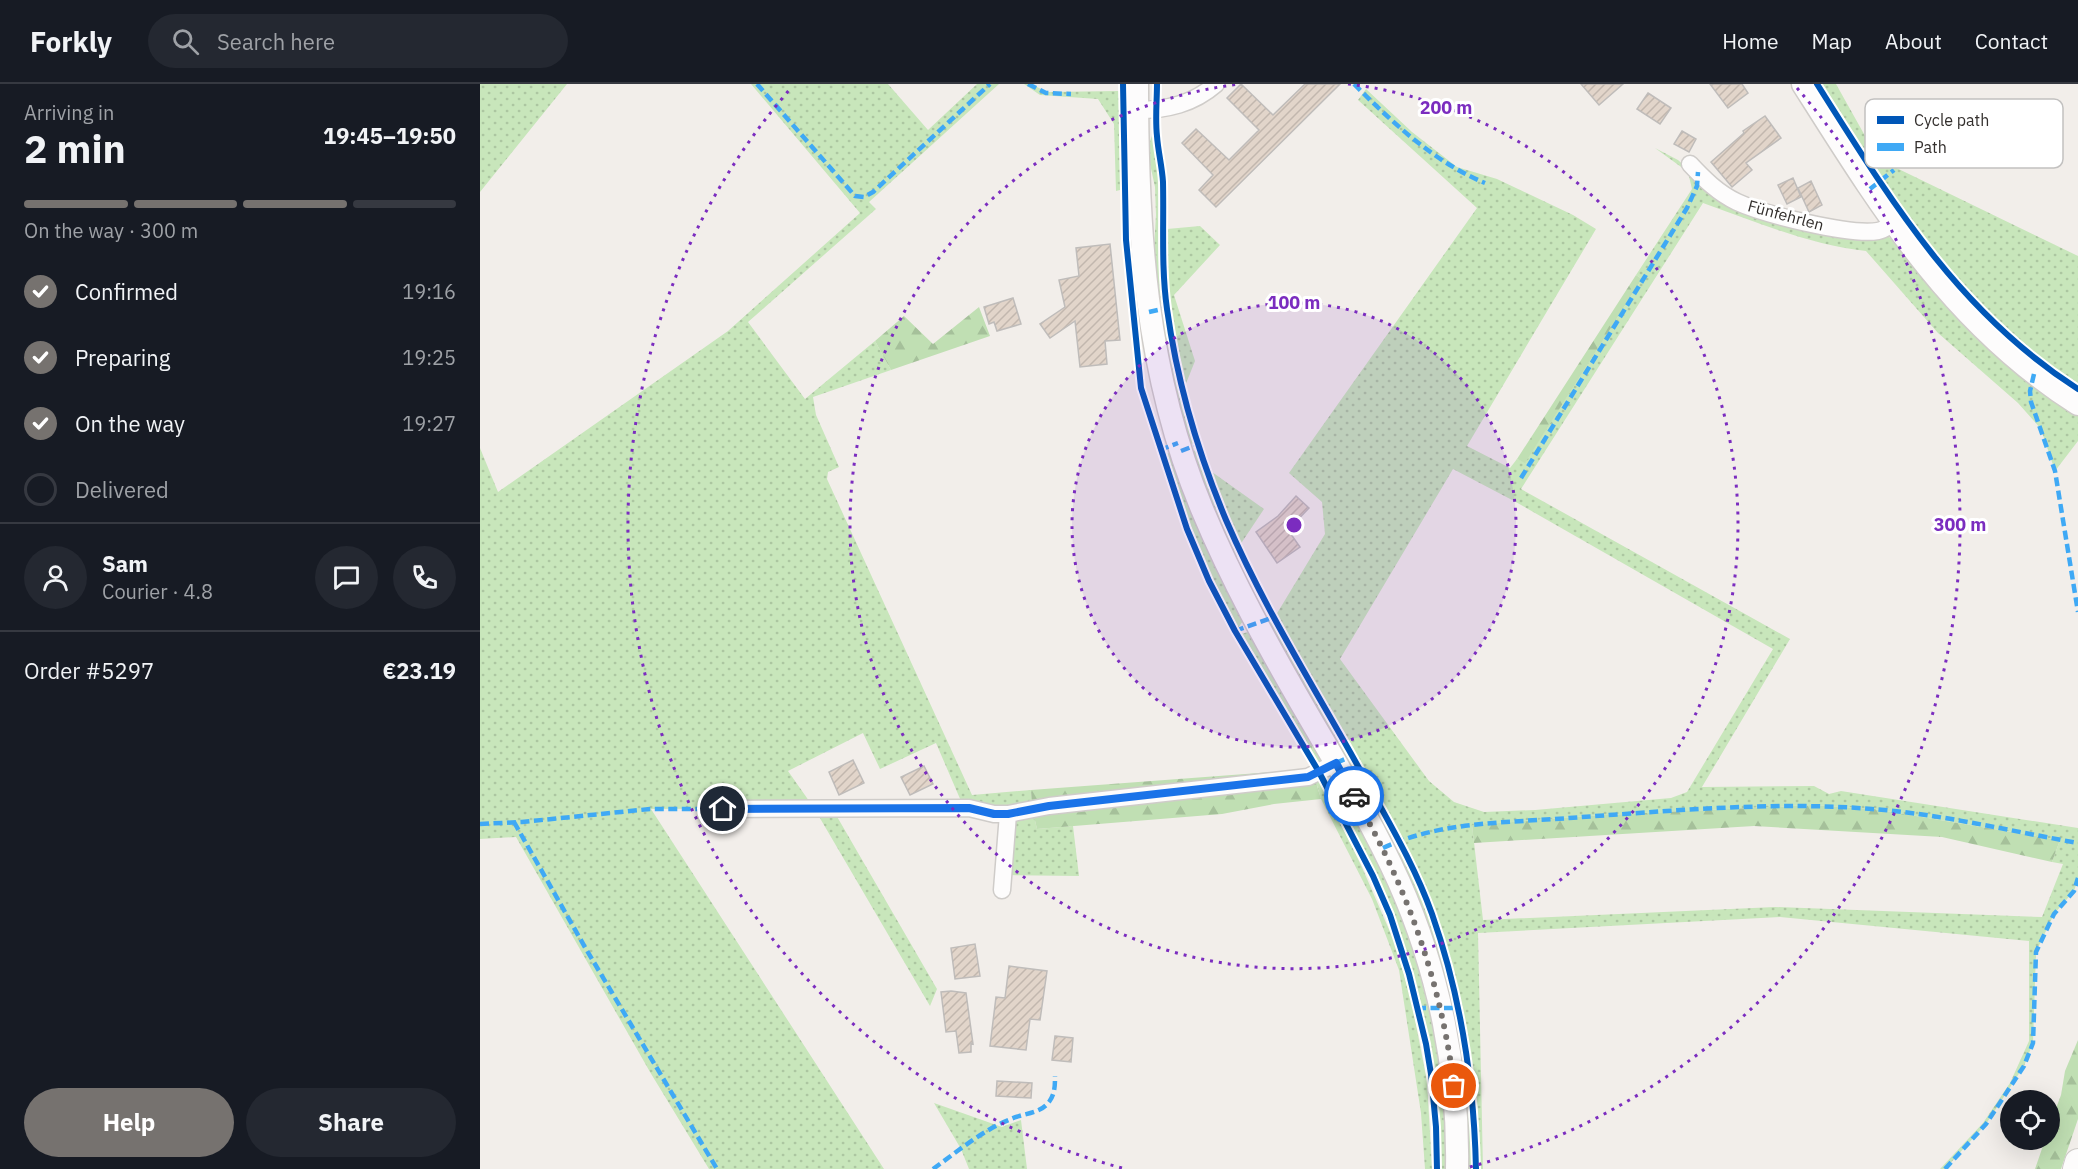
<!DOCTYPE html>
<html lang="en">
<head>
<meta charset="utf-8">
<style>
  body { margin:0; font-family:"IBM Plex Sans",sans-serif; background:#242831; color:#f1f3f6; height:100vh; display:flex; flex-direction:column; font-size:22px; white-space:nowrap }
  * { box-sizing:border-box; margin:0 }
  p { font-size:20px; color:#9ea1a6 }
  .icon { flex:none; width:33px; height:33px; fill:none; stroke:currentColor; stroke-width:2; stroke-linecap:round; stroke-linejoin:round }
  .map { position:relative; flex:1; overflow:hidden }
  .details { display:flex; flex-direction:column; background:#171b24; width:480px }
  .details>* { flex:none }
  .tools { position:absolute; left:1520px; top:1006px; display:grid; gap:12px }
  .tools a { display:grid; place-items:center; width:60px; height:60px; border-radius:50%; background:#171b24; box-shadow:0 6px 24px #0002; font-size:30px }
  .pin { position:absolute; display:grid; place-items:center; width:51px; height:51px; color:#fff; margin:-26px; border:3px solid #fff; border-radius:50%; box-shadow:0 2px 6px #0007 }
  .courier { position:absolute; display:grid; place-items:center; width:60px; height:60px; margin:-30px; border:4px solid #1a73e8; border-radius:50%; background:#fff; color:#222; box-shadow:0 2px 8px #0007 }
  .summary em { font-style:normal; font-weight:800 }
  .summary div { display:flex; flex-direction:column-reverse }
  .summary { display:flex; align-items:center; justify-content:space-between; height:102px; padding:0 24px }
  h1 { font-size:39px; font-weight:800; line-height:45px }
  .bar { display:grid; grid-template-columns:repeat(4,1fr); gap:9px 6px; align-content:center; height:72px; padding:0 24px }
  .bar i { height:8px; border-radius:4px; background:#363941 }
  .bar .on { background:#76726f }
  .bar p { grid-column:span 4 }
  .line { display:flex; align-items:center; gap:15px; padding:0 24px; border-top:2px solid #363941 }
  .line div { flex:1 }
  .round { display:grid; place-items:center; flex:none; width:63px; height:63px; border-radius:32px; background:#242831 }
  ol { padding:0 24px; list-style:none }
  li { display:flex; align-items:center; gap:18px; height:66px }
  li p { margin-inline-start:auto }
  li .icon { padding:6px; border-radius:50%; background:#76726f; color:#fff; stroke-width:4 }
  li:last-child { color:#9ea1a6 }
  li i { width:33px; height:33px; border:3px solid #363941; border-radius:50% }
  .cta { display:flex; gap:12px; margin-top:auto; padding:12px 24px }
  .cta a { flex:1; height:69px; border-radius:36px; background:#76726f; color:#fff; font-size:24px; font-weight:800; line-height:69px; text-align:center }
  .cta a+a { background:#242831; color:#f1f3f6 }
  header { display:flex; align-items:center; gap:36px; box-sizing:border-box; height:84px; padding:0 30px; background:#171b24; border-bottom:2px solid #363941 }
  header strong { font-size:28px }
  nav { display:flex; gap:33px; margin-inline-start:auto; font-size:21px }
  .search { width:420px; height:54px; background:#242831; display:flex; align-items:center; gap:15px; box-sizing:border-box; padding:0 21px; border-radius:33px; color:#9ea1a6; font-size:22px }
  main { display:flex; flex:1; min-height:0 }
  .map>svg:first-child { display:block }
</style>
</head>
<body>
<header>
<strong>Forkly</strong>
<div class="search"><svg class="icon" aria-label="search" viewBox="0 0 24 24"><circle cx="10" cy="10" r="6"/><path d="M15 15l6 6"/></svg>Search here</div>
<nav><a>Home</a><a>Map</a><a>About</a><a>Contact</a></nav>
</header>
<main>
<section class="details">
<div class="summary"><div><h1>2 min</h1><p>Arriving in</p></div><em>19:45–19:50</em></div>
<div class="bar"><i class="on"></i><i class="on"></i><i class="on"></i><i></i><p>On the way · 300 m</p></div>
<ol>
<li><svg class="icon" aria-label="check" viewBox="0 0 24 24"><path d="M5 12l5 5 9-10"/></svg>Confirmed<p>19:16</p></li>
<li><svg class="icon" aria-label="check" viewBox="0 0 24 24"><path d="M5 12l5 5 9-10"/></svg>Preparing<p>19:25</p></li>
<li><svg class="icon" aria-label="check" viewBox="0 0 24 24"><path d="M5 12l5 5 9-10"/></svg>On the way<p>19:27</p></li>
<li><i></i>Delivered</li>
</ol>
<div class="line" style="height:108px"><a class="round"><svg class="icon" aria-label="person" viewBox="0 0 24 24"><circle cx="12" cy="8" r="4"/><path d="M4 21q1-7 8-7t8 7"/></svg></a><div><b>Sam</b><p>Courier · 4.8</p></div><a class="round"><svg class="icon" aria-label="chat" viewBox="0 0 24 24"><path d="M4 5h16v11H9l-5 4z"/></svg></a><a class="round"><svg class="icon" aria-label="phone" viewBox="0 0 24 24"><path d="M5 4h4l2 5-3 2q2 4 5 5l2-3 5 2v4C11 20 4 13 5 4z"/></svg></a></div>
<div class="line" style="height:78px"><div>Order #5297</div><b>€23.19</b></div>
<div class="cta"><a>Help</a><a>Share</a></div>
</section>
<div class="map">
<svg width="1598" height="1085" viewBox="0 0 1598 1085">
  <defs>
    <pattern id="green-dots" width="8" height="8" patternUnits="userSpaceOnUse" patternTransform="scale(1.5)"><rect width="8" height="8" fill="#c8e6bb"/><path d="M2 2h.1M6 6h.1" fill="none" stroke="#acc6a1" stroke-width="1.8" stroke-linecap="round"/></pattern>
    <pattern id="forest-firs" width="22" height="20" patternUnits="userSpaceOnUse" patternTransform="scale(1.5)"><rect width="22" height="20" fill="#c0dfb3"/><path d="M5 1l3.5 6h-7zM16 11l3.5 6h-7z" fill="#a5c09a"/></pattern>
    <pattern id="building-hatch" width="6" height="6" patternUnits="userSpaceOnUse" patternTransform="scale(1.5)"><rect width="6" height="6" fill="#e2d5ca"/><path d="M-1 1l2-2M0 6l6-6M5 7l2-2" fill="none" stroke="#c2b7ae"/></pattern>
  </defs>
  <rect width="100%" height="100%" fill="#f2eeea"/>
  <!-- green -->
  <path fill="url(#green-dots)" fill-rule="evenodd" d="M0,0h87l-87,108z
    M271,0h137l40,46 49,-46h22l-130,118 7,7 -128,113 57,77 70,-58 16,29 -78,27 3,18 23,52 -11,5 -1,7 145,316 59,-5 1,18 5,21 36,-3 6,50 -76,-1 5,-60 -44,-7 -28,-65 -56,26 -17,-36 -75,38 26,37h18l105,181 -7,17 -116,-198 -163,1 233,360h-175l-59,-97 -134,-235 -36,2v-391l18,44 230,-161 132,-118z
    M544,0h7l16,8 72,-1 1,99 -4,1 -2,-67 -16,-25 -58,-4z
    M1342,0h14l42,75 200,97v130c-20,-13 -41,-27 -60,-43 -81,-73 -138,-167 -196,-259z
    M886,5l46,43 45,35 40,12 76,36 23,14 -129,217 43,22 7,-9 8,3 117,-183 -6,-4 56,-86 -4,-17 -33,-24 23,12 33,30 153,46 25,1 5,4c37,47 75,92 123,130 19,15 41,28 61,41v29l-23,30 -14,-42 -23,-26 -80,-70 -72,-82c-56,-6 -110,-29 -163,-48l-182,286 269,150 -88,148 112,-1 15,8 12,-3 237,37v51l-4,12 -20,23 -18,38 -3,91 -9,23 -38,58 -41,45h-5l43,-46 27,-40 19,-42v-100l-249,-24 -302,16 5,236h-16l-70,-314 9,-8 -130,-232 49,-81 -3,-32 -33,-29 188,-265 -119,-108zM973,385l61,32 259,148 -86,143 -16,6 -136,12 -51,2 -30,-10 -25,-21 -89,-122zM1332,721l62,4 186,31 -8,22 11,2 -21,53 -267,-10 -292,13 -11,-95 132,-10z
    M673,49l7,57 3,114h-6l-4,-37 3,-52 -1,-28 -8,-37z
    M720,142l20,19 -46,50 21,66 -10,25 -17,-95 -1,-62z
    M684,230l14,71 16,58 -6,2 -29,-130z
    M717,366l19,54 23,52 -4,3 -45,-107z
    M690,369l73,168 -5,7 -33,-61 -41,-113z
    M732,388l52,37 -24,36z
    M793,537l120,216 -6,2 -121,-214z
    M768,548l76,129 -5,5 -78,-132z
    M846,697l9,1 51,95 27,71 22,86 11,76 2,59h-9c-1,-23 0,-46 -2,-69 -4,-61 -23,-130 -45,-187 -18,-46 -43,-89 -66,-132z
    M836,698h4l41,83 33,76 17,58 16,82 5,88h-7l-4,-56 -22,-143 -27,-71 -51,-100z
    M454,1019l68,24 19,-7 6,49h-58l-8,-20z"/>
  <!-- forest -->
  <path fill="url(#forest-firs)" d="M1156,191l6,4 -117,184 -8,-4z
    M499,223l11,29 -99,34 -16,-29 29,-25 29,28z
    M832,685l9,30 -47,5 -52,10 -185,15 -5,-21 -1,-18z
    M1332,721l62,4 186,31 -8,22 -110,-25 -188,-11 -280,17 -2,-18 132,-10z
    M1598,956v79l-17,50h-26l10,-29h4v-13l12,-32 4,-24z"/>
  <!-- building -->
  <path fill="url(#building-hatch)" stroke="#bfbcba" stroke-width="1.5" d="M761,0l32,31 32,-31h35l-124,123 -17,-17 14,-15 -31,-32 14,-14 33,31 30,-30 -32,-32z
    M1101,0h42l-24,21z
    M1230,0h32l6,9 -20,15z
    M1168,9l23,15 -11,16 -23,-15z
    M1285,32l16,22 -35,25 6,7 -20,17 -21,-25 33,-29 -1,-2z
    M1202,47l14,8 -7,13 -15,-8z
    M1313,94l8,19 -14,7 -9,-19z
    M1331,97l11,24 -13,7 -11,-24z
    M630,160l10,96 -15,1 2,23 -27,3 -5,-46 -25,17 -10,-14 25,-17 -6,-27 20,-4 -3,-28z
    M533,214l8,26 -24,7 -3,-9 -5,2 -5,-17z
    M816,412l13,12 -21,22 12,17 -23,16 -21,-31 22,-16z
    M373,676l11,23 -25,12 -10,-23z
    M444,682l9,18 -23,11 -9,-18z
    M495,860l5,32 -25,3 -4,-31z
    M529,882l38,5 -7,49 -10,-1 -4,31 -36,-4 6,-49 9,1z
    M471,907l15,2 7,51 -2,-1v9l-12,1 -3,-22 -10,1 -5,-40z
    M575,952l18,2 -2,24 -19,-2z
    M517,997l35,2 -1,15 -35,-2z"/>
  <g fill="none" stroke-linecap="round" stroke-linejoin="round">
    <!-- minor casing -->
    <g stroke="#cfccc9" stroke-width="19">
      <path id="minor" d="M657,26c30,0 56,-6 79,-26
        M1210,80c14,15 28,29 47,38 26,12 113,34 141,29 6,-1 11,-5 16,-8
        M243,725l246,-1 25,6h14l41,-8 259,-29 28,-14
        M522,806l6,-76"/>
    </g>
    <!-- secondary casing -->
    <g stroke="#cfccc9" stroke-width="25">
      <path id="secondary" d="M657,0c0,147 8,288 65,425 30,72 67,139 106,206 32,55 65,109 91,167 40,90 60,189 58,287
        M1323,0c78,123 149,240 275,320"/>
    </g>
    <!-- primary casing -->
    <g stroke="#cfccc9" stroke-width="28">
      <path id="primary" d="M1596,1085l2,-7"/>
    </g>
    <!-- minor -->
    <use href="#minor" stroke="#fdfcfc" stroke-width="16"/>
    <!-- secondary -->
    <use href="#secondary" stroke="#fdfcfc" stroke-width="22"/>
    <!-- primary -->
    <use href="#primary" stroke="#fdfcfc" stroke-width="26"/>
    <!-- quiet -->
    <path stroke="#3fa9f5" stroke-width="4.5" stroke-dasharray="9 4.5" stroke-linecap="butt" d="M277,0l98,112 9,1 9,-5 117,-108
      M548,0l18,9 25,1
      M874,0c39,39 80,78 131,99
      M1390,105l24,-19
      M669,228l17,-4
      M1554,290l-4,17 1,11 24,69 23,141
      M680,366l18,-7
      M701,367l18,-7
      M1041,394l166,-270 10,-22 1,-14
      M755,547l39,-14
      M856,679l16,-7
      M34,738l72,127 131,220
      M0,740l42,-2 128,-13h73
      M903,764c58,-27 123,-25 186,-30 99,-7 205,-17 303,-9 69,5 138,22 206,34
      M937,924h42
      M453,1085c25,-18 50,-39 78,-50 13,-6 29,-5 38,-17 6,-8 6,-17 6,-26
      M1465,1085l41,-45 38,-58 9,-23 3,-91 18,-38 20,-23 4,-13"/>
    <!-- cycleway casing -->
    <g stroke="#fff" stroke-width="10">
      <path id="cycleway" d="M643,0l3,156 15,148 46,141 22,52 26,50 84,141 54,104 17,39 19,59 17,70 5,30 5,53 1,42
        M677,0c0,17 -2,35 0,52 1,15 5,30 6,46 1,42 -2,85 4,127 10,72 31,144 59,211 41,95 98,183 148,275 21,38 43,77 58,119 29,83 42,167 44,255
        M1337,0c74,117 142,229 261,305"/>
    </g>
    <!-- cycleway -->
    <use href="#cycleway" stroke="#0057b8" stroke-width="6"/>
  </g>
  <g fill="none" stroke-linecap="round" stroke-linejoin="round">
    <!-- done -->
    <path stroke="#76726f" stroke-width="6" stroke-dasharray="0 10.8" d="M874,712c53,90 87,186 100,290"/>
    <!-- route -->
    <path stroke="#1a73e8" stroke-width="8" d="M243,725l246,-1 25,6h14l41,-8 259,-29 28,-14 18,33"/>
  </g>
  <!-- distance rings -->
  <circle cx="814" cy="441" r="222" fill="#7b2cbf" fill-opacity=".12"/>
  <g fill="none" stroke="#7b2cbf" stroke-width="3" stroke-dasharray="3 6">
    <circle cx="814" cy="441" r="222"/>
    <path d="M868 0A444 444 0 1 1 760 0"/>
    <path d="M642 1084A666 666 0 0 1 311 4M1317 4A666 666 0 0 1 986 1084"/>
  </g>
  <g text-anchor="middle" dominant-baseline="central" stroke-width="6" stroke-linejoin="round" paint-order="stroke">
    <!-- street labels -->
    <g font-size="16" fill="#332f2d" stroke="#fff">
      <text transform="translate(1306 131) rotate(15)">Fünfehrlen</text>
    </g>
  </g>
  <!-- legend -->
  <rect x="1385" y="15" width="198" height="69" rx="9" fill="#fff" stroke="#c2c1c0" stroke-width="1.5"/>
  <rect x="1397" y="32" width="27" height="8" fill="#0057b8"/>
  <rect x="1397" y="59" width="27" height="8" fill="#3fa9f5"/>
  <g font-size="16" fill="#332f2d">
    <text x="1434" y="42">Cycle path</text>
    <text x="1434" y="69">Path</text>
  </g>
  <circle cx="814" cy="441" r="9" fill="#7b2cbf" stroke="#fff" stroke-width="3"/>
  <g font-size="18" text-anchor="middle" font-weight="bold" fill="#7b2cbf" stroke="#fff" stroke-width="6" stroke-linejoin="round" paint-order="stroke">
    <text x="966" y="30">200 m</text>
    <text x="814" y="225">100 m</text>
    <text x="1480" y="447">300 m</text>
  </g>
</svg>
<div class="tools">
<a><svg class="icon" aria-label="locate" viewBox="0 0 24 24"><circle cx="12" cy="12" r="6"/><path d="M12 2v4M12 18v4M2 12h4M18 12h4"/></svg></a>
</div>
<div class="pin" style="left:974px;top:1002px;background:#ea580c"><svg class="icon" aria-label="bag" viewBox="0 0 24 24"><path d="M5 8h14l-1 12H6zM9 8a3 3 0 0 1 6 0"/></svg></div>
<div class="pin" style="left:243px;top:725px;background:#1f2937"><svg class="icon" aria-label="home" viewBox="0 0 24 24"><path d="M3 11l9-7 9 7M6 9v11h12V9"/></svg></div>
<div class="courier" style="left:874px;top:712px"><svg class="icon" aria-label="car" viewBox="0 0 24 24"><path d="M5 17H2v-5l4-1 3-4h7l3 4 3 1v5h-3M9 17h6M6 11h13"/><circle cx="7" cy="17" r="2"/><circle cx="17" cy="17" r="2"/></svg></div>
</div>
</main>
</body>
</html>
